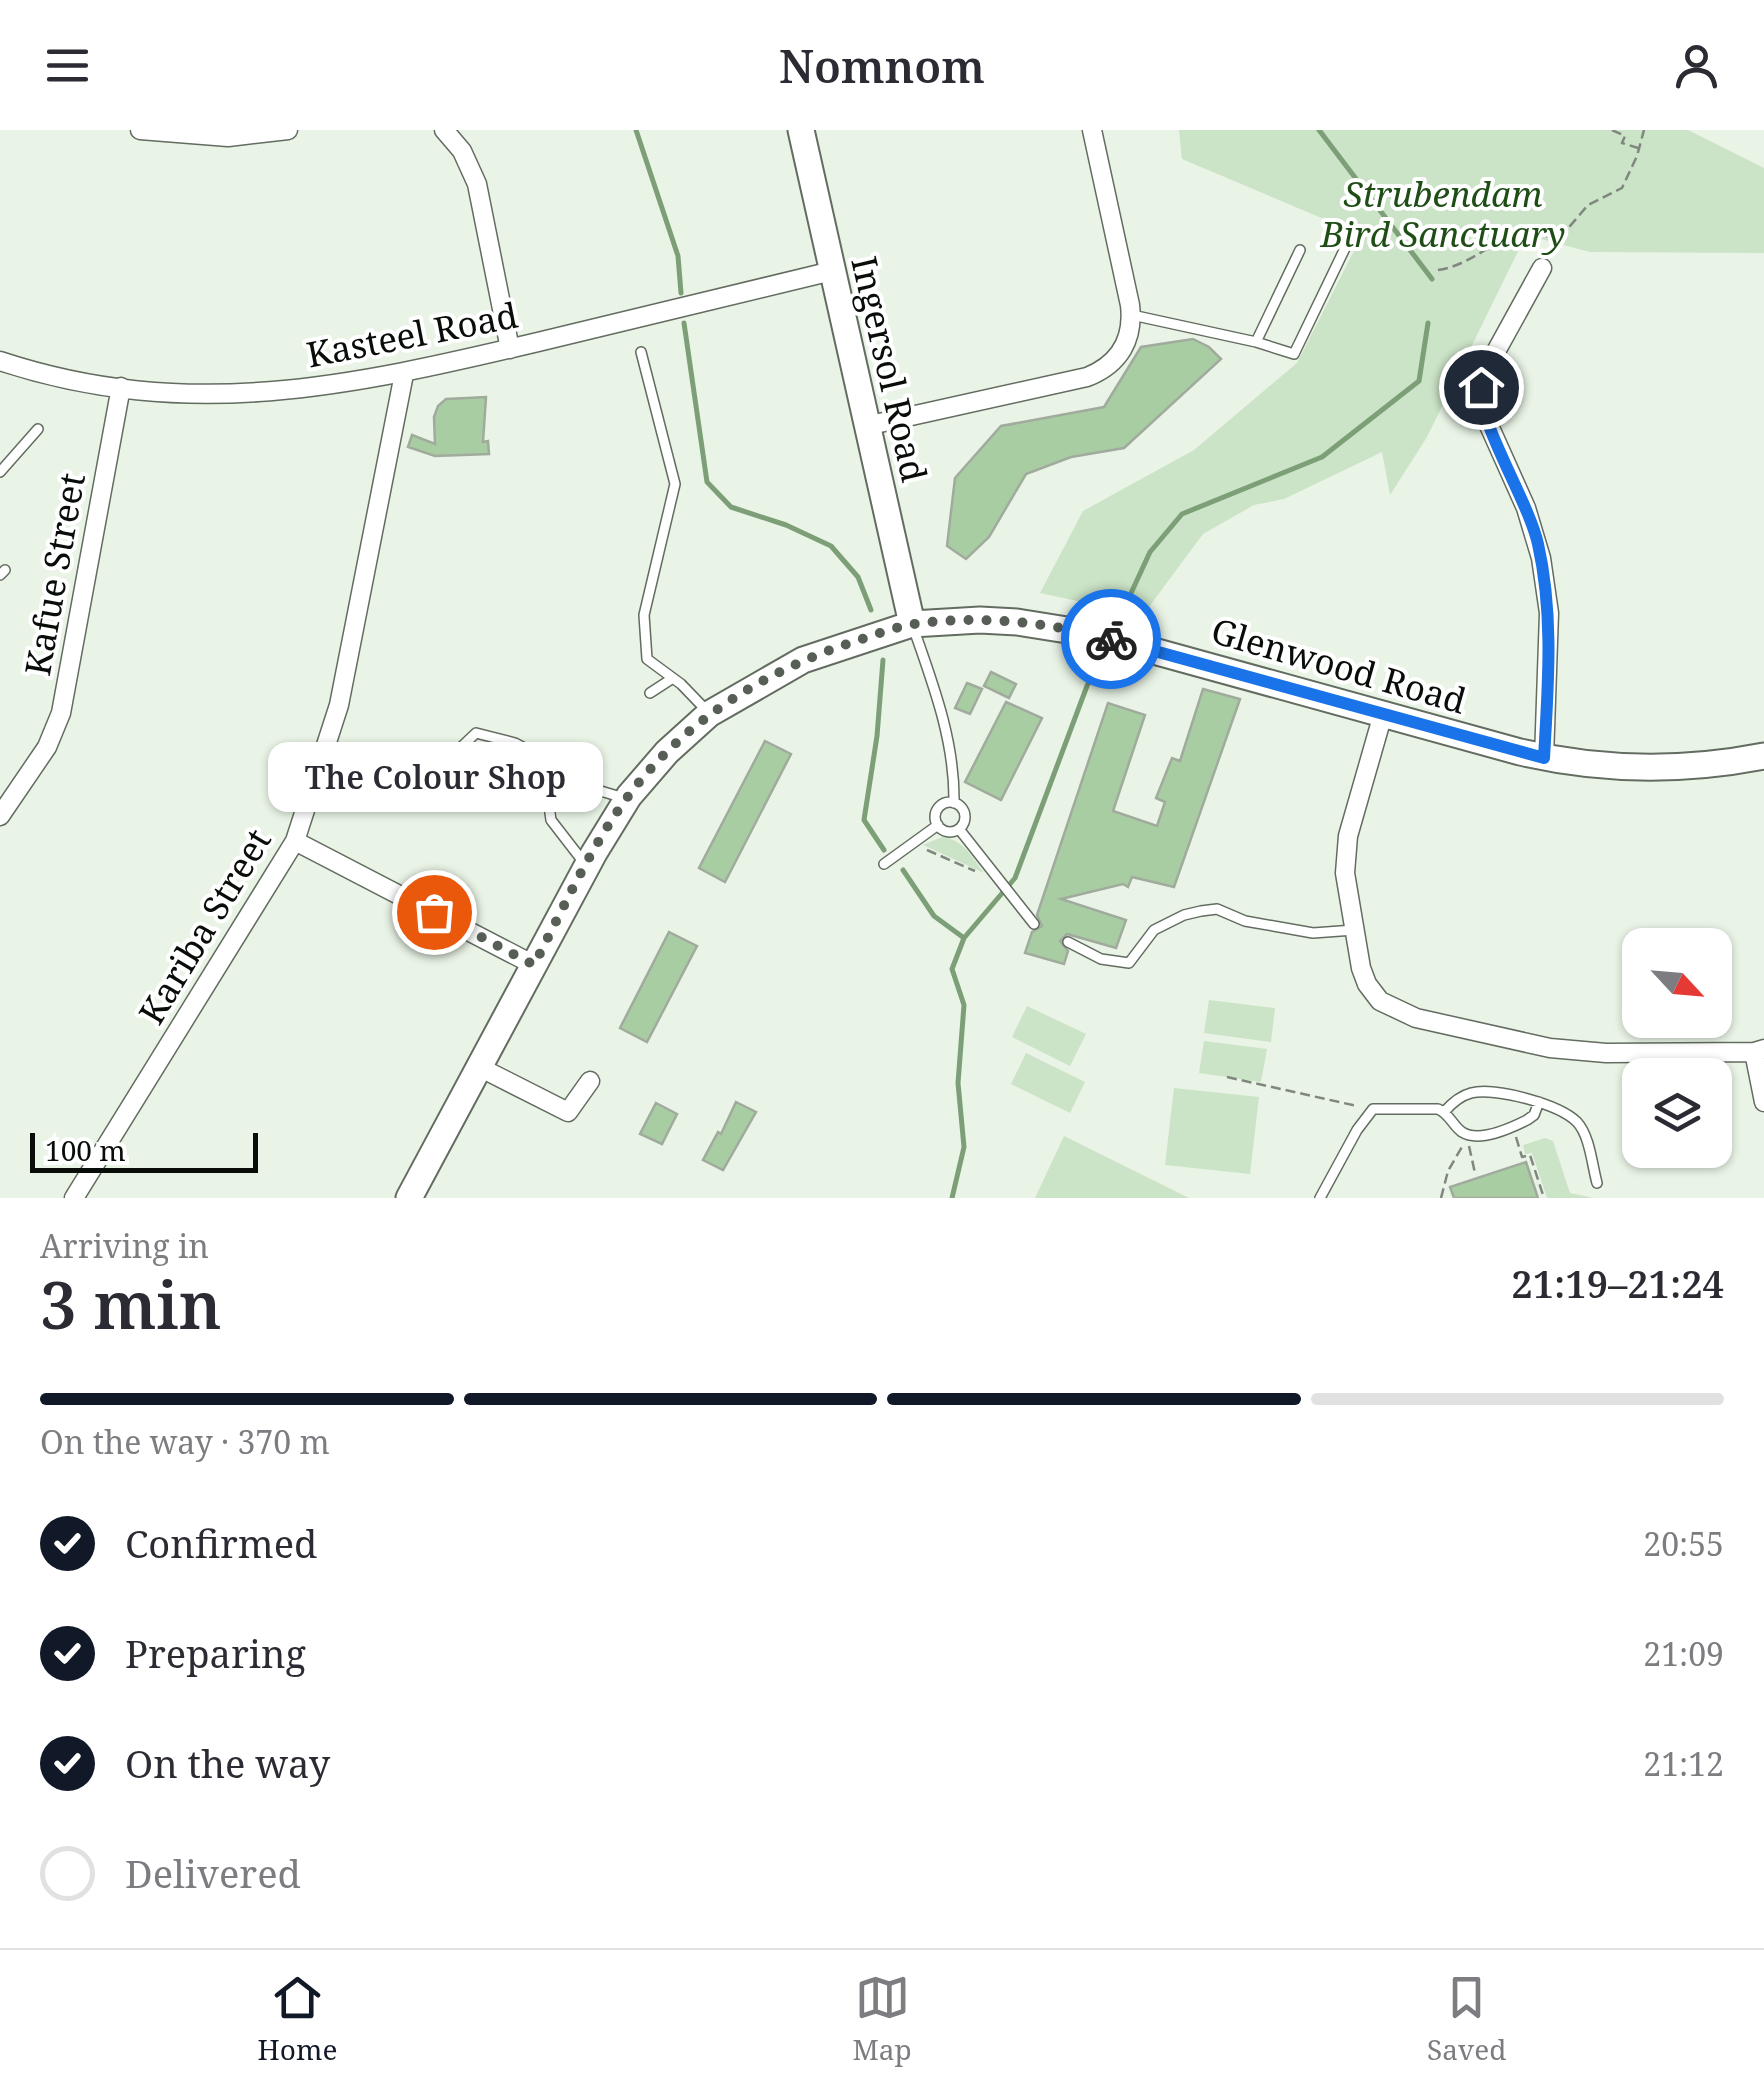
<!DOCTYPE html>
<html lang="en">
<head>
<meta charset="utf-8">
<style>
  body { margin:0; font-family:"Noto Serif",serif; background:#f7f7f7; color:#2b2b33; height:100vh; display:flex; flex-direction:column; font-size:38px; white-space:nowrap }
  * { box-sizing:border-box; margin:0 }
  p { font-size:32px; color:#7c7c81 }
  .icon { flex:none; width:55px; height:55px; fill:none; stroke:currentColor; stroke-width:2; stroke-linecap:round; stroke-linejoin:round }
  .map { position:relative; height:1068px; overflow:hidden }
  .panel { display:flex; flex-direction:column; background:#fff; flex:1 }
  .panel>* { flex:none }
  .needle { width:65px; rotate:116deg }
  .fabs { position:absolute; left:1622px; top:798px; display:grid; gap:20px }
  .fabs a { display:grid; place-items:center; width:110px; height:110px; border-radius:20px; background:#fff; box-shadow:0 2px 8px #0004; font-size:50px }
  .scale { position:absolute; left:30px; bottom:25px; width:228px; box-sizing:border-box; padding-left:10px; border:5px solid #090d09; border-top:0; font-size:28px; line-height:35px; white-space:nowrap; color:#090d09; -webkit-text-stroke:8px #fff; paint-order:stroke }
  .pin { position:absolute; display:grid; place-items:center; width:85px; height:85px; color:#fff; margin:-42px; border:5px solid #fff; border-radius:50%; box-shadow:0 2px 10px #0007 }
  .courier { position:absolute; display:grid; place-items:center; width:100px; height:100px; margin:-50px; border:8px solid #1a73e8; border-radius:50%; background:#fff; color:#222; box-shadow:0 2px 12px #0007 }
  .bubble { position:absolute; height:70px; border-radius:20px; background:#fff; box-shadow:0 2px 8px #0004; font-size:32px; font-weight:600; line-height:70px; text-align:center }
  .summary em { font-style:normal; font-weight:600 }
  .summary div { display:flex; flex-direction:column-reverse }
  .summary { display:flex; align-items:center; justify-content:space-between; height:170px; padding:0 40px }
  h1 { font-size:65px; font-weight:600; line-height:75px }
  .bar { display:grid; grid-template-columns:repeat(4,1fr); gap:15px 10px; align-content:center; height:120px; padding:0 40px }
  .bar i { height:12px; border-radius:8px; background:#e1e1e2 }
  .bar .selected { background:#111827 }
  .bar p { grid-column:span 4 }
  ol { padding:0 40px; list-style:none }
  li { display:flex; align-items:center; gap:30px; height:110px }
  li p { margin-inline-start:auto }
  li .icon { padding:10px; border-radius:50%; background:#111827; color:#fff; stroke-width:4 }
  li:last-child { color:#7c7c81 }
  li i { width:55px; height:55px; border:5px solid #e1e1e2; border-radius:50% }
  header { display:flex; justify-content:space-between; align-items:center; height:130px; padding:0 40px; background:#fff; font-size:45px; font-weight:600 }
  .menu { display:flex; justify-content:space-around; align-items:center; height:140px; border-top:2px solid #e1e1e2; background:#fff; font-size:28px; color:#7c7c81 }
  .menu a { display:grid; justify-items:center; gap:5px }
  .menu .selected { color:#111827 }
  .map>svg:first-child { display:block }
</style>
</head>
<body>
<header><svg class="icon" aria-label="menu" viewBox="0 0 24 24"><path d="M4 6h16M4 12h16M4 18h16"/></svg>Nomnom<svg class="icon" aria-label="person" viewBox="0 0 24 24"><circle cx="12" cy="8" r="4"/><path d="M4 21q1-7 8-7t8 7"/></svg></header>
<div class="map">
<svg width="1764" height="1068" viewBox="0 0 1764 1068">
  <rect width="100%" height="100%" fill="#e9f4e6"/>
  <!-- green -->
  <path fill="#cbe3c7" d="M1179,0h509l76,38v85l-174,-1 -64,-17 -99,202 -37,58 -8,-43 -98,47 -30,6 -51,29 -60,81 -103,-22 43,-82 111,-61 103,-87 65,-128 -180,-76z
    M942,707c21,2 30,20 42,36l-61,-28z
    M1209,870l66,8 -4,34 -67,-9z
    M1027,876l59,28 -16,32 -58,-29z
    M1204,911l63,8 -6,33 -62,-9z
    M1026,923l59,29 -15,31 -59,-29z
    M1174,958l85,9 -9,77 -85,-9z
    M1064,1006l125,62h-154z
    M1545,1008l8,3 17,52 24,5h-47l-15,-45 -7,1 -2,-9z"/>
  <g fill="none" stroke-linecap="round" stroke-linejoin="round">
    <!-- stream -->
    <path stroke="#7d9f77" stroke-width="5" d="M636,0l42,126 3,37
      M1319,0l113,149
      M684,193l23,159 24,25 55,18 45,21 27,31 13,33
      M1114,500l36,-78 32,-38 140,-57 97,-76 9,-58
      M883,530l-6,76 -13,84 20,30
      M903,740l31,46 30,22
      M952,1068l12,-51 -6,-64 6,-78 -12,-36 12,-31 51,-60 72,-192 20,-42"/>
  </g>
  <!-- building -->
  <path fill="#a9cda3" stroke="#a0ab9e" stroke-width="2.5" d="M1193,209l16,8 12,12 -97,89 -53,9 -45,17 -37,63 -23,22 -19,-13 8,-68 46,-52 103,-19 37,-60z
    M486,267l-3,45 5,-1 1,13 -54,2 -27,-9 4,-12 23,9 -1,-27 4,-11 8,-7z
    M991,542l25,12 -7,14 -25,-12z
    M967,553l15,6 -12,25 -15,-6z
    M1203,559l37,10 -66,188 -42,-10 -4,10 -5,-3 -62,15 65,21 -10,28 -49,-14 -7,7 8,10 -4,13 -39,-11 7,-21 10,-6 -5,-11 71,-212 37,12 -32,96 44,15 8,-24 -9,-4 16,-40 8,3z
    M1006,572l36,16 -41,82 -36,-18z
    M765,611l26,13 -66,128 -26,-14z
    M522,626l52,29 -9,16 -9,-5 -5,-11 -11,3 -27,-13z
    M669,802l28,14 -50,96 -27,-14z
    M736,972l20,10 -33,58 -20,-10 15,-28 3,2z
    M656,973l21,11 -15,30 -22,-10z
    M1526,1032l12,36h-84l-4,-11z"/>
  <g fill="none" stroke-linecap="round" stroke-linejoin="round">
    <!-- lane casing -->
    <g stroke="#626c60" stroke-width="12">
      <path id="lane" d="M1132,185l124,27 44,-92
        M1256,212l38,12 54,-112
        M641,222l34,132 -31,131 3,44 34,25 27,28
        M0,342l38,-43
        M0,445l5,-5
        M913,497c20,57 42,114 41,176
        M650,563l23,-15
        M457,621l19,-18 39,10 45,24
        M558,639l2,-2 34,22 30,9
        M547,662l4,28 34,44
        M935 687a15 15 0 1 1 30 0a15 15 0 1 1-30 0Z
        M959,699l75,95
        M884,734l54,-39
        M1068,812l33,17 28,4 25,-33 30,-15 17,-4 16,-2 28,12 68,12 41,-3
        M1445,981c7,-8 15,-15 26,-18 24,-6 88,11 106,29 13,14 15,43 20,61
        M1320,1068l37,-68 16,-21h65c12,5 14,16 24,23 17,11 49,-4 65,-12l7,-5 5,-13"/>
    </g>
    <!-- street casing -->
    <g stroke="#626c60" stroke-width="21">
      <path id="street" d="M140,0l88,7 60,-7
        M444,0l18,21 15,33 33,165
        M1542,138l-54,98 -8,29 7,26 39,87 15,50 8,55 -5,145
        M0,231c188,62 352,25 538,-19 98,-23 196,-48 294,-71
        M866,296l221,-49c33,-13 47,-38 43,-72l-38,-175
        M1383,584l-35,122 -3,37 16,95 6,16 13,17 36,17 134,30 56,5 148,-1 10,-3
        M0,686l47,-69 14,-34 60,-326
        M295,711l239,124
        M1754,922l10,50
        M481,938l87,44 22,-31
        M74,1068l221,-357 44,-136 65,-331"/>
    </g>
    <!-- secondary casing -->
    <g stroke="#626c60" stroke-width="29">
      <path id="secondary" d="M801,0l111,494
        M409,1068l185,-345 35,-57 38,-44 42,-38 94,-54 109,-36 68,-4 37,2 75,12 428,118c81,19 162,20 244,4"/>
    </g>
    <!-- path -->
    <path stroke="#7f877e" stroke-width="2.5" stroke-dasharray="10 5" stroke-linecap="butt" d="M1612,0l13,6 -3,7 16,5
      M1438,140c36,-5 60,-36 97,-42l16,11h8l29,-34 34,-17 15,-32 7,-26
      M927,720l48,21
      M1227,947l130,29
      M1516,1007l6,20 8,-2 14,43
      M1469,1016l6,27
      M1441,1068l7,-27 15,-26"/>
    <!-- lane -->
    <use href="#lane" stroke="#fff" stroke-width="9"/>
    <!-- street -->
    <use href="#street" stroke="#fff" stroke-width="18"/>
    <!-- secondary -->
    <use href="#secondary" stroke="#fff" stroke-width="25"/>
  </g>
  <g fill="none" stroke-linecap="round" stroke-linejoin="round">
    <!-- done -->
    <path stroke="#575e56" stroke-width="10" stroke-dasharray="0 18" d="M434,782l100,53c31,-60 60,-126 102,-179 57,-71 134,-117 220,-145 19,-6 38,-14 58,-17 65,-9 134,-2 197,15"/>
    <!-- route -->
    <path stroke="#1a73e8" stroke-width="12" d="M1111,509l433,119c4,-72 10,-143 -6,-214 -10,-44 -60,-121 -57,-157"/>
  </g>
  <g text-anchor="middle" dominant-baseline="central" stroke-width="8" stroke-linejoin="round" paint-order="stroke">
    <!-- park labels -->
    <g font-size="35" font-style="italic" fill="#1e4d15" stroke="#fff">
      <text x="1443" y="63">Strubendam<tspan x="1443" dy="40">Bird Sanctuary</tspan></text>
    </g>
    <!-- street labels -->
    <g font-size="35" fill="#090d09" stroke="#fff">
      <text transform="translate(412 204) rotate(-11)">Kasteel Road</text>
      <text transform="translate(890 239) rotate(77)">Ingersol Road</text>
      <text transform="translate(54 444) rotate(-80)">Kafue Street</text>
      <text transform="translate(1339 535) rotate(16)">Glenwood Road</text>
      <text transform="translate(204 796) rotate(-59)">Kariba Street</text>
    </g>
  </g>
</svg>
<div class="fabs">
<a><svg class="needle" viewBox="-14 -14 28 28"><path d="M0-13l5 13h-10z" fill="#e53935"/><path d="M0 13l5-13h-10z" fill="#7c7c81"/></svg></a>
<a><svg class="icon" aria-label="layers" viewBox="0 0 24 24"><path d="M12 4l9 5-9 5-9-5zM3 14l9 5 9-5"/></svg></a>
</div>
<div class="scale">100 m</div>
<div class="pin" style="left:434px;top:782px;background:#ea580c"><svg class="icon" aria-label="bag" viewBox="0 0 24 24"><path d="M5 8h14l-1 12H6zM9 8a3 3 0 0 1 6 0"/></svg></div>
<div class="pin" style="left:1481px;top:257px;background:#1f2937"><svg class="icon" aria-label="home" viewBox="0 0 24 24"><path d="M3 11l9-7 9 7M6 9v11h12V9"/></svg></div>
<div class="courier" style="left:1111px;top:509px"><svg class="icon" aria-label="bike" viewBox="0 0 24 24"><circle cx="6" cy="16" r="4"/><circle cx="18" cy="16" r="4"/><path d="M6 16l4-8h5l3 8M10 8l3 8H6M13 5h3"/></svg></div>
<div class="bubble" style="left:268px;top:612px;width:335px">The Colour Shop</div>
</div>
<section class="panel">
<div class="summary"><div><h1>3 min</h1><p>Arriving in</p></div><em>21:19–21:24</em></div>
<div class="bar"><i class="selected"></i><i class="selected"></i><i class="selected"></i><i></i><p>On the way · 370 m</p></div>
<ol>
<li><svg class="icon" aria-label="check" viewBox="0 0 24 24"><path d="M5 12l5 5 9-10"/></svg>Confirmed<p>20:55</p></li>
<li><svg class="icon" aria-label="check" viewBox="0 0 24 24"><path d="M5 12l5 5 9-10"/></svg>Preparing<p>21:09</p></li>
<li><svg class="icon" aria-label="check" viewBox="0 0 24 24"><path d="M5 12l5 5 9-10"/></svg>On the way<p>21:12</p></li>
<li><i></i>Delivered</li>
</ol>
</section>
<nav class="menu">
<a class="selected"><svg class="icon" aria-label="home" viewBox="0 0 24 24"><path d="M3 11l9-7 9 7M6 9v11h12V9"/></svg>Home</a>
<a><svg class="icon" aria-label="map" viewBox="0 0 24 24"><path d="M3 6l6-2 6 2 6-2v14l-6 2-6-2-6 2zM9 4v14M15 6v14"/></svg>Map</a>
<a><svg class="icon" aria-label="saved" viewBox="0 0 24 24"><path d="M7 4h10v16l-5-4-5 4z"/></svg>Saved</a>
</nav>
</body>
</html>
